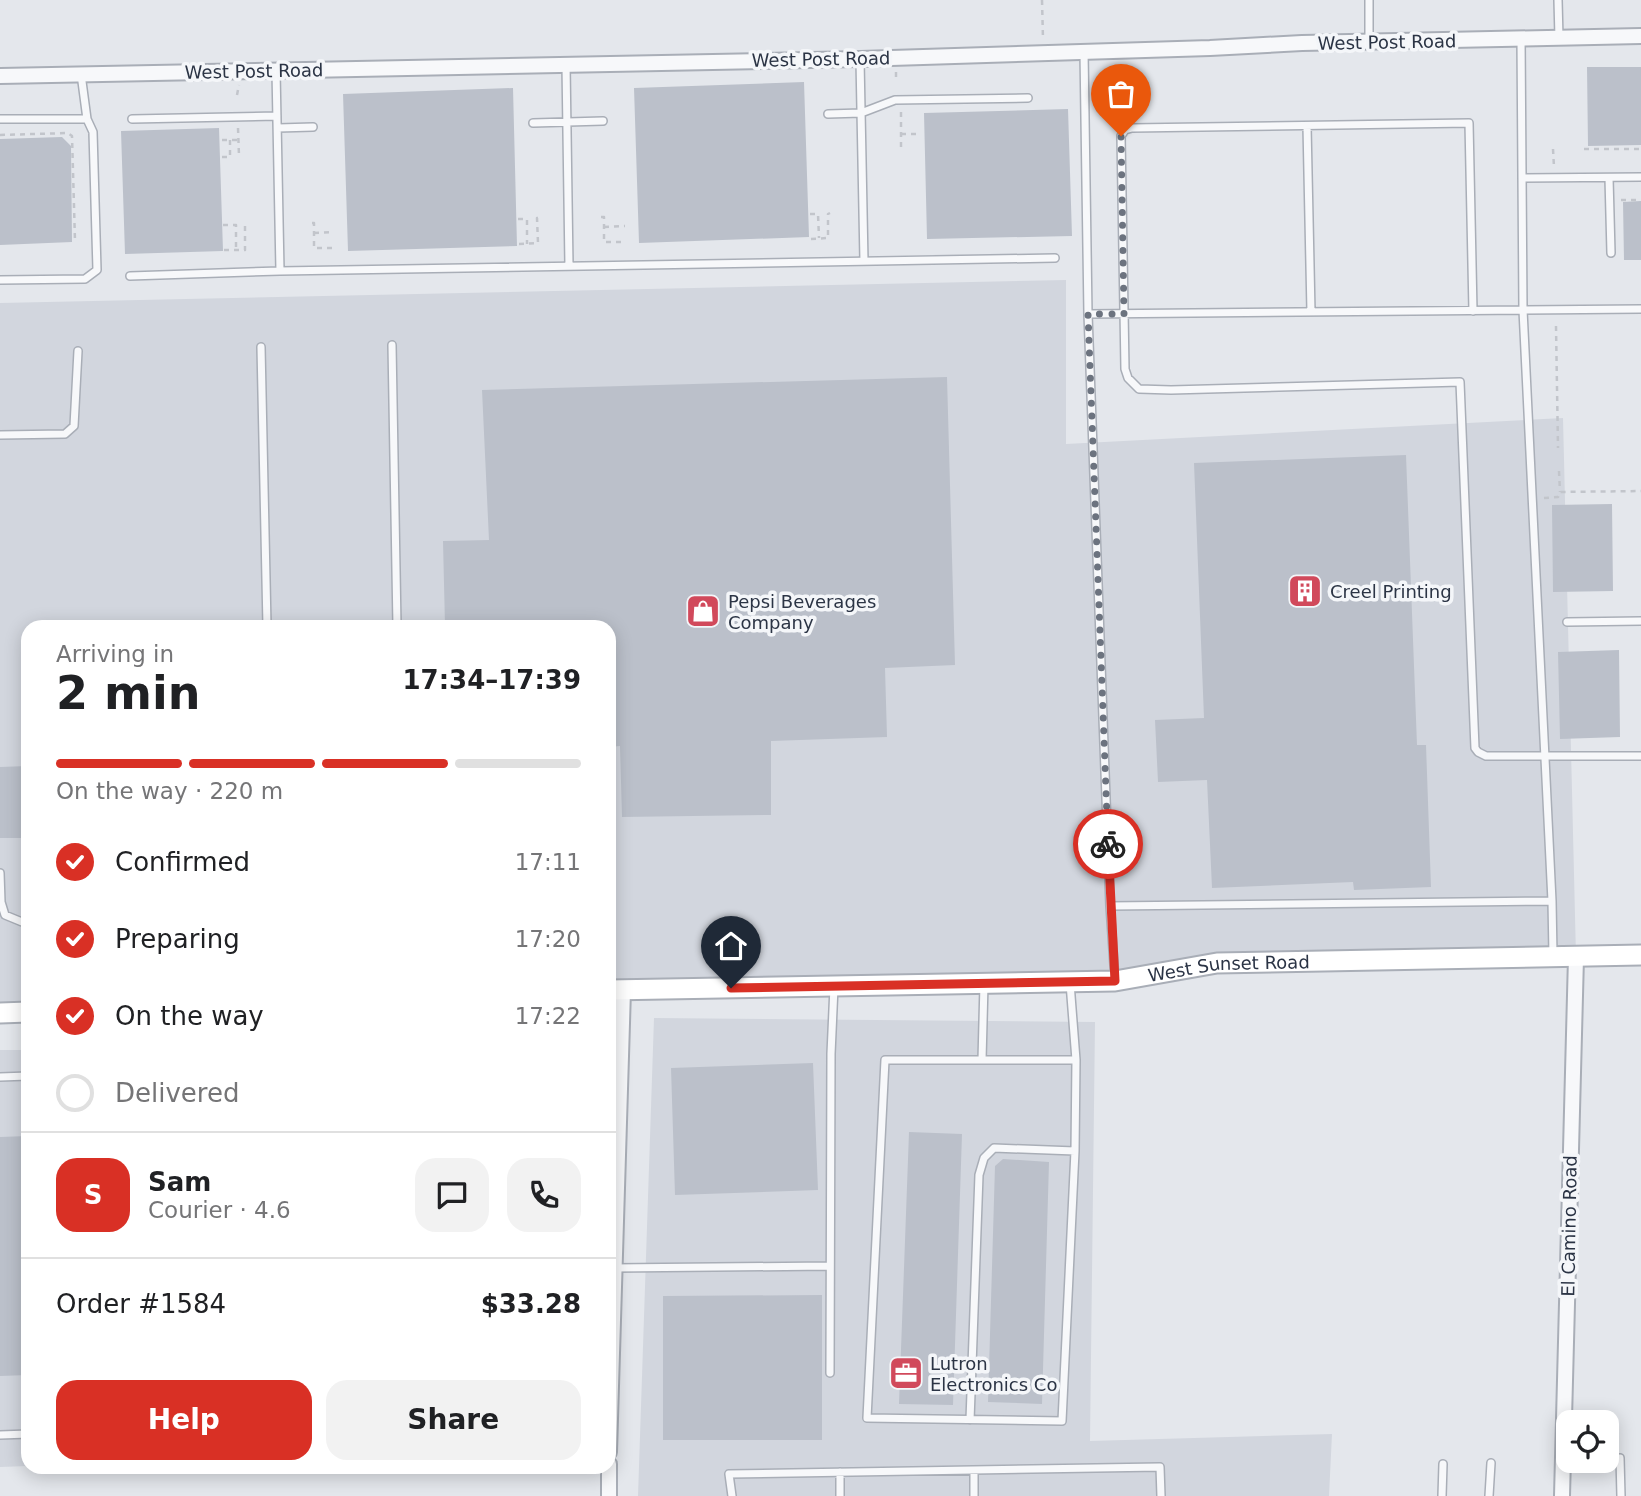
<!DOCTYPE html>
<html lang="en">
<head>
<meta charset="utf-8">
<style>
  body { margin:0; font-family:"DejaVu Sans",sans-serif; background:#f2f2f2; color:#202124; height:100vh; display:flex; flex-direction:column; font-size:26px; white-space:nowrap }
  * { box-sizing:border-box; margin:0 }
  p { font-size:23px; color:#757577 }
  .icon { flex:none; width:38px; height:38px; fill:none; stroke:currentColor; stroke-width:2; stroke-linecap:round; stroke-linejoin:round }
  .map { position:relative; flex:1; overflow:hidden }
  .details { position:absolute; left:21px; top:620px; width:595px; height:854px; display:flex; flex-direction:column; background:#fff; border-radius:21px; box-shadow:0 4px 18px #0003 }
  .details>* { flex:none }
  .tools { position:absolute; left:1556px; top:1410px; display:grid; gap:14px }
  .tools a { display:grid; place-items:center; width:63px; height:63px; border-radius:14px; background:#fff; box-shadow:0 4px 18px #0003; font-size:35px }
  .pin { position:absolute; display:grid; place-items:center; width:60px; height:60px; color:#fff; margin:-72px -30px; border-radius:50% 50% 50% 0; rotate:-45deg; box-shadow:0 0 7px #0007 }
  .pin .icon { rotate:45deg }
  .courier { position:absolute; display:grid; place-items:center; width:70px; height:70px; margin:-35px; border:5px solid #d93025; border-radius:50%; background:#fff; color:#222; box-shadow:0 2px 9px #0007 }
  .headline em { font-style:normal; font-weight:600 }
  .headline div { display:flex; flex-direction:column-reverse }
  .headline { display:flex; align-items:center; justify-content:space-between; height:119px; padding:0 35px }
  h1 { font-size:46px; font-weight:600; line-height:52px }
  .bar { display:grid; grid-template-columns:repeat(4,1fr); gap:10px 7px; align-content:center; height:84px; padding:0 35px }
  .bar i { height:9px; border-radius:5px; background:#e0e0e0 }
  .bar .on { background:#d93025 }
  .bar p { grid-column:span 4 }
  .line { display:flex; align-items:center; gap:18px; padding:0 35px; border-top:2px solid #e0e0e0 }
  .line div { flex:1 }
  .round { display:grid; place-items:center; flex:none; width:74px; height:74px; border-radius:21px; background:#f2f2f2 }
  ol { padding:0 35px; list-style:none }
  li { display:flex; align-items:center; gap:21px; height:77px }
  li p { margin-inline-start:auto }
  li .icon { padding:7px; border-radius:50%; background:#d93025; color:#fff; stroke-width:4 }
  li:last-child { color:#757577 }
  li i { width:38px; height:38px; border:4px solid #e0e0e0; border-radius:50% }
  .primary-button { display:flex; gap:14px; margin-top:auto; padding:14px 35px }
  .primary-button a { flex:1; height:80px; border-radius:21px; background:#d93025; color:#fff; font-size:28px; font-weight:600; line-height:80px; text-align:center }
  .primary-button a+a { background:#f2f2f2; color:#202124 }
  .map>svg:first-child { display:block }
</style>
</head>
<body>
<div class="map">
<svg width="1641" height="1496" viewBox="0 0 1641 1496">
  <rect width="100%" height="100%" fill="#e4e7ec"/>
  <!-- built -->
  <path fill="#d2d6de" d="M1066,280v164l497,-26 13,539 -359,6 -102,18 -506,9v-364h-581v386l-28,1v-710z
    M654,1018l441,4 -5,419 242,-7 -3,62h-691z
    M0,1050h28v416l-28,1z"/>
  <!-- building -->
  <path fill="#bbc0ca" d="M1587,67h54v78l-53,1z
    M804,82l5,155 -170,6 -5,-155z
    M513,88l4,158 -169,5 -5,-157z
    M1068,109l4,127 -145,3 -3,-126z
    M219,128l4,123 -98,3 -4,-123z
    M62,137l9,9 1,96 -72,3v-106z
    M1641,201v59h-17l-1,-58z
    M947,377l8,288 -70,3 2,69 -116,4v74l-149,2 -2,-71 -11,1v-121h-164l-2,-85 46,-1 -7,-150z
    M1406,455l11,290h9l5,142 -77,3 -1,-8 -141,6 -5,-108 -49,2 -3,-62 49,-2 -10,-255z
    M1612,504l1,87 -60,1 -1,-87z
    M1619,650l1,87 -60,2 -2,-87z
    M28,766v72h-28v-71z
    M813,1063l5,127 -143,5 -4,-127z
    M909,1132l53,2 -9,271 -54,-1z
    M28,1136v239l-28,1v-239z
    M1003,1159l46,3 -7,242 -54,-2 7,-236z
    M822,1295v145h-159v-144z"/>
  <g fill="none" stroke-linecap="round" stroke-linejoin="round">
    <!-- lane casing -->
    <g stroke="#a9aeb7" stroke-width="10">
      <path id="lane" d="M1369,0v42
        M1558,0l1,38
        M1521,38l2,272 29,591 1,54
        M1084,52l4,262 22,592 5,74
        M860,60l4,201
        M566,65l3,201
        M276,71l4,200
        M828,114l33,-1 34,-13 133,-2
        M0,119h87
        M132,119l145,-3
        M533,123l70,-2
        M1307,126l4,186
        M278,128l35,-1
        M1522,178l119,-1
        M1609,178l2,75
        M130,276l150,-5 775,-13
        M0,280l85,-1 12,-9 -4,-138 -6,-13 -6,-45
        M1473,311l-4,-188 -337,5 -7,2 -4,6 4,233 3,9 11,11 32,1 289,-8 15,366 3,4 8,4h155
        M1088,314l553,-5
        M392,345l5,281
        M261,347l6,279
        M0,435l65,-1 9,-8 4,-75
        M1567,622l74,-1
        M0,873l1,29 4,13 17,7h6
        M1110,906l442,-5
        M984,984l-2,76h-97l-18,358 195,3 13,-270 1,-91 -6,-77
        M982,1060h94
        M0,1077l28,-1
        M614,1268l216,-2
        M830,1373l1,-319 3,-67
        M970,1420l9,-245 5,-17 10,-10 81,3
        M0,1435l28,-1
        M1620,1458l1,38
        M974,1470v26
        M840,1472v24
        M732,1496l-3,-22 431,-7 1,29
        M1442,1496l1,-32
        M1489,1496l2,-33"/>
    </g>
    <!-- street casing -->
    <g stroke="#a9aeb7" stroke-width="18">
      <path id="street" d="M0,76l860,-17 350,-11 92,-5 339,-7
        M609,1452l14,-462
        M609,1464v32
        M1562,1496l14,-539"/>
    </g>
    <!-- secondary casing -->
    <g stroke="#a9aeb7" stroke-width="23">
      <g id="secondary">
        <path id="s1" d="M609,990l506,-9 102,-18 424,-8"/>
        <path d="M0,1013l28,-1"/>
      </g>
    </g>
    <!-- path -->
    <path stroke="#c2c5cb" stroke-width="2.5" stroke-dasharray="5 5" stroke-linecap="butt" d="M1042,0l1,39
      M896,72v10
      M237,95l2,-10
      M901,112v36
      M238,128l1,28
      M901,134h17
      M0,135l68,-2 4,3 3,105
      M222,140h16
      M1553,149l1,18
      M1584,149h57
      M222,157h8v-17
      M1621,200h20
      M810,214h8l1,24
      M601,217h3v25h21
      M518,219h9v25
      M312,223h2v25h20
      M223,225h13v25
      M604,227l21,-1
      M314,233l20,-1
      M811,239l17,-1v-24l2,-1
      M519,244l19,-1 -1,-25h3
      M224,250h21v-25h2
      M1556,326l2,122
      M1559,471l1,21
      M1544,498l14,-1 2,-5 81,-1"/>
    <!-- lane -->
    <use href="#lane" stroke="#f7f8fa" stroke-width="7"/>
    <!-- street -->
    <use href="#street" stroke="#f7f8fa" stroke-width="14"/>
    <!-- secondary -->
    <use href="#secondary" stroke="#fff" stroke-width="19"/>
  </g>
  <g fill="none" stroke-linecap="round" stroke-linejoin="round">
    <!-- done -->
    <path stroke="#6c737f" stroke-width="7" stroke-dasharray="0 12.6" d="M1108,844l-20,-530h36l-3,-178"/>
    <!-- route -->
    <path stroke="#d93025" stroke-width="9" d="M731,988l384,-7 -7,-137"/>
  </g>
  <!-- icons -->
  <defs>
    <g id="building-square" transform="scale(1.75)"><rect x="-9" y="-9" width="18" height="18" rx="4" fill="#d1495b" stroke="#f4f6f9"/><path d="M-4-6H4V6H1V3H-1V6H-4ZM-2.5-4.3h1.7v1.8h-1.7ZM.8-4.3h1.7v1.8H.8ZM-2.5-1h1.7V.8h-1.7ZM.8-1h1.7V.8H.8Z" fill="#fff"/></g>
    <g id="shop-square" transform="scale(1.75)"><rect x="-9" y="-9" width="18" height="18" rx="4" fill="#d1495b" stroke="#f4f6f9"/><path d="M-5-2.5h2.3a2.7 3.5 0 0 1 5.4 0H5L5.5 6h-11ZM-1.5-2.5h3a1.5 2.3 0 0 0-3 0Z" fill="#fff"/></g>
    <g id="office-square" transform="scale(1.75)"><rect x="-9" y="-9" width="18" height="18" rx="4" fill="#d1495b" stroke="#f4f6f9"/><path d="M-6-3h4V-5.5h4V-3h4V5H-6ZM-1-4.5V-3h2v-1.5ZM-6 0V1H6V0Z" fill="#fff"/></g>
  </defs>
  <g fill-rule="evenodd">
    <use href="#building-square" x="1305" y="591"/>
    <use href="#shop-square" x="703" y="611"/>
    <use href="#office-square" x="906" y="1373"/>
  </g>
  <g text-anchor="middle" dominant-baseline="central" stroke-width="7" stroke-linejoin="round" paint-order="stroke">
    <!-- street labels -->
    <g font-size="18" fill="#2b3445" stroke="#f4f6f9">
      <text transform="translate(1387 42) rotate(-1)">West Post Road</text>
      <text transform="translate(821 59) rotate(-1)">West Post Road</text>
      <text transform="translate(254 71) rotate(-1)">West Post Road</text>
      <text stroke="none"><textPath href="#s1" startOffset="621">West Sunset Road</textPath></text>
      <text transform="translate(1569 1226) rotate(-89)">El Camino Road</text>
    </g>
    <!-- poi labels -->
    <g font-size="18" fill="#2b3445" stroke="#f4f6f9" text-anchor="start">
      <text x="1330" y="591">Creel Printing</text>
      <text x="728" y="601">Pepsi Beverages<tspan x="728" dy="21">Company</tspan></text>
      <text x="930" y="1363">Lutron<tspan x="930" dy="21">Electronics Co</tspan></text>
    </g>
  </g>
</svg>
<div class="tools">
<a><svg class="icon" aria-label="locate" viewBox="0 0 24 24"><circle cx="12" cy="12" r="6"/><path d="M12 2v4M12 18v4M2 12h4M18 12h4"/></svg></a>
</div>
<div class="pin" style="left:1121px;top:136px;background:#ea580c"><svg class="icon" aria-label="bag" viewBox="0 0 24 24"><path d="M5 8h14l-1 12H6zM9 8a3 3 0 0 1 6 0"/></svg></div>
<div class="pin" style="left:731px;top:988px;background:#1f2937"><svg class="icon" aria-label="home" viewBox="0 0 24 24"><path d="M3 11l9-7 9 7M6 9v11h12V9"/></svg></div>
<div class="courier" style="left:1108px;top:844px"><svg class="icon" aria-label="bike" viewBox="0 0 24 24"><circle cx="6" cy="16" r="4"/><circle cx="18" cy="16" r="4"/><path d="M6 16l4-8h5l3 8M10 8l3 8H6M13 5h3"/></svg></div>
<section class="details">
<div class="headline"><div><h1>2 min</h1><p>Arriving in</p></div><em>17:34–17:39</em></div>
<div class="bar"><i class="on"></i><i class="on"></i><i class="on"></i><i></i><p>On the way · 220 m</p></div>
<ol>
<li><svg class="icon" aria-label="check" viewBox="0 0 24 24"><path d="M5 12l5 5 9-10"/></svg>Confirmed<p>17:11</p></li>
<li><svg class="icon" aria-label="check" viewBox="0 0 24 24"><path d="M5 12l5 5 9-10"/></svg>Preparing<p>17:20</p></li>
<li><svg class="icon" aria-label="check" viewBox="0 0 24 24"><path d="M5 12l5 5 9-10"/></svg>On the way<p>17:22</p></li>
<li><i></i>Delivered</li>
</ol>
<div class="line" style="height:126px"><b class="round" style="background:#d93025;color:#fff">S</b><div><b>Sam</b><p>Courier · 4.6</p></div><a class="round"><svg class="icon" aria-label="chat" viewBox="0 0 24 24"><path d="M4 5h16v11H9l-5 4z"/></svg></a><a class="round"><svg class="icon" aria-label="phone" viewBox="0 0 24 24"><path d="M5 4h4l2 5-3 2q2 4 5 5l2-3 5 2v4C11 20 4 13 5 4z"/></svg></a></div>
<div class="line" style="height:91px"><div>Order #1584</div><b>$33.28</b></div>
<div class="primary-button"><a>Help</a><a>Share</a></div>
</section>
</div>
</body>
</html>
